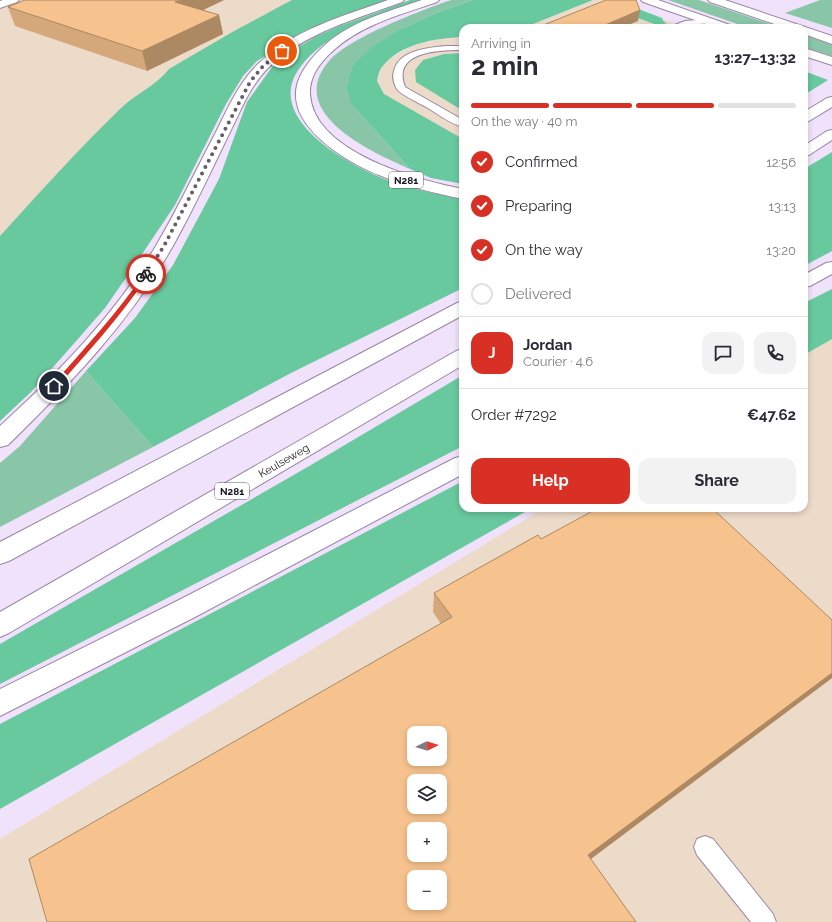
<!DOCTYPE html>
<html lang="en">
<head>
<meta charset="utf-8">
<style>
  body { margin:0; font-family:Raleway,sans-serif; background:#f2f2f3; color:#2b2b33; height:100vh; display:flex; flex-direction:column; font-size:15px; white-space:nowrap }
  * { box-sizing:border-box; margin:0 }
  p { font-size:13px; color:#7c7c81 }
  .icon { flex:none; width:22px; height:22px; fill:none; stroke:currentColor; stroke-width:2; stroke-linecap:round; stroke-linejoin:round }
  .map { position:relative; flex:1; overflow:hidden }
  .details { position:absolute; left:459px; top:24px; width:349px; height:488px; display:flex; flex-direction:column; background:#fff; border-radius:12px; box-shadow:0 2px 6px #0003 }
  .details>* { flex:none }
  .needle { width:26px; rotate:85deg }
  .controls { position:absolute; left:407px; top:726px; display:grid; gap:8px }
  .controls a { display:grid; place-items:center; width:40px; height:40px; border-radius:8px; background:#fff; box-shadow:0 2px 6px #0003; font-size:20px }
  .pin { position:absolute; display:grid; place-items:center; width:34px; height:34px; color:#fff; margin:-17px; border:2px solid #fff; border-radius:50%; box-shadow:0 1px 4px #0007 }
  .courier { position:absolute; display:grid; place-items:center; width:40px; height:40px; margin:-20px; border:3px solid #d93025; border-radius:50%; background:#fff; color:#222; box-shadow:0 1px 5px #0007 }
  .headline em { font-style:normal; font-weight:700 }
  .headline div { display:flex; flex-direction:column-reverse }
  .headline { display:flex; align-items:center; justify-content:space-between; height:68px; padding:0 12px }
  h1 { font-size:26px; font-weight:700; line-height:30px }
  .bar { display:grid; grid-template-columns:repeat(4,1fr); gap:6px 4px; align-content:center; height:48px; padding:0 12px }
  .bar i { height:5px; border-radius:3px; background:#e1e1e2 }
  .bar .on { background:#d93025 }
  .bar p { grid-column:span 4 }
  .line { display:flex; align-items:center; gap:10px; padding:0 12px; border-top:1px solid #e1e1e2 }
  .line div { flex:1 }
  .round { display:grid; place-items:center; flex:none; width:42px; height:42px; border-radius:12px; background:#f2f2f3 }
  ol { padding:0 12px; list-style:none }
  li { display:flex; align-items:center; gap:12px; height:44px }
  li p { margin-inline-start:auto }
  li .icon { padding:4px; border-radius:50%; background:#d93025; color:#fff; stroke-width:4 }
  li:last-child { color:#7c7c81 }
  li i { width:22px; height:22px; border:2px solid #e1e1e2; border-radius:50% }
  .cta { display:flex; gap:8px; margin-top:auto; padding:8px 12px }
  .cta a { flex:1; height:46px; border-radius:12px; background:#d93025; color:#fff; font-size:16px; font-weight:700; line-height:46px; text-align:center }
  .cta a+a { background:#f2f2f3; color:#2b2b33 }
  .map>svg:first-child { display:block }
</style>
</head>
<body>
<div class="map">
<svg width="832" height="922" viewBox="0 0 832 922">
  <rect width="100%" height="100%" fill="#f1e2fb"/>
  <!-- industrial -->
  <path fill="#eddbca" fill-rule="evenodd" d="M0,0h335l-134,56 -201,269z
    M593,0h19l74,28h-163z
    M463,37v16l-19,1 -21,6 -8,10 40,37 8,4v28l-79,-45 -7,-13 4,-14 11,-10 20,-11 24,-6z
    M832,333v589h-832v-83l544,-331h260v-158zM414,733h26v26h-26zM414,781h26v26h-26zM414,829h26v26h-26zM414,877h26v26h-26z"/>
  <!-- green -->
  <path fill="#89c6a8" d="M451,0h22l-37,13 -35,16 -50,75 59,65c-37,-16 -126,-56 -81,-108 19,-23 93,-51 122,-61z
    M668,0h31l83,28h-33z
    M820,0h12v28l-47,-15z
    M804,35l28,10v11l-28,-9z
    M86,371l67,76 -153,80v-64l20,-17z"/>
  <!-- forest -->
  <path fill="#69c99e" d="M292,0h98l-69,25 -37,19 -27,17 -14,15 -17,28 -51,101 -45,67 -25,36 -35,40 -39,44 -31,29v-185c39,-43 78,-86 120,-127 15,-15 36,-23 49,-40l65,-38z
    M410,0h15c-34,13 -86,28 -112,53 -8,7 -16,17 -20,27 -17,46 60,87 94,100 24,9 50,14 76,19v89l-172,85 -138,74 -67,-76 49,-53 38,-53 46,-86 28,-77 25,-35 26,-20 19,-11 20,-9z
    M473,0h120l-70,28h-60v9c-27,1 -64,7 -81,30 -3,3 -4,10 -5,14l7,13 79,45v45l-32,-6 -21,-9 -59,-65 -4,-16 6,-23 19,-18 29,-18 35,-16z
    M617,1l45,17 2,4 3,1 -7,3 -56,-20z
    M463,53v58l-47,-29 -1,-12 8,-10 21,-6z
    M804,71l24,9 -24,15z
    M832,152v99l-28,15v-97z
    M832,289v50l-28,16v-52z
    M463,375v71l-463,238v-40l311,-179z
    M463,481v27h69l-532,301v-85z"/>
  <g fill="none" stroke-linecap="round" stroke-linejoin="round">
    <!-- lane casing -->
    <g stroke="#9786a3" stroke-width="2">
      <path id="lane" d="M710,19l4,2 -1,2 -27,2 -7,3h-12l18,-7z
        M445,46h18v4c-23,0 -72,1 -58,37l58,33v7c-12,-3 -24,-12 -35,-19 -7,-4 -27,-13 -31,-19 -3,-5 -5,-12 -3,-18 5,-21 33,-23 51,-25z
        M705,836l8,3 60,75 3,8h-25l-54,-67 -3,-8 3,-8z"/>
    </g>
    <!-- street casing -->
    <g stroke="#9786a3" stroke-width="2">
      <path id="street" d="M3,0h16l-2,2 -17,6v-7z"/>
    </g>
    <!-- primary casing -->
    <g stroke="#9786a3" stroke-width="2">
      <path id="primary" d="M641,0h17l75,26 2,2h-17l-75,-26z
        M708,0h17l107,36v8l-28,-10v-6h-18l-76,-26z
        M804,48l28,9v8l-28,-9z"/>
    </g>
    <!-- highway casing -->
    <g stroke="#9786a3" stroke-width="2">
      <path id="highway" d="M388,0h16l-2,2c-46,17 -98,31 -134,66 -18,18 -27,42 -38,64 -18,37 -36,76 -56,112 -43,77 -104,140 -166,201l-8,2v-21c59,-54 116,-112 157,-182 21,-36 39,-74 59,-112 12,-24 23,-50 43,-69 34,-33 84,-47 129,-63z
        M422,0h17l-2,2c-34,12 -74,22 -102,47 -13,11 -26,27 -25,45 3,58 107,86 153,95v10c-29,-6 -58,-13 -84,-24 -32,-13 -92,-48 -82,-90 4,-16 17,-30 29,-41 26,-23 64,-33 96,-44z
        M832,97v10l-23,14 -5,1v-10l23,-14z
        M832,130v10l-23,15 -5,1v-10l23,-15z
        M832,262v12l-22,12 -6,1v-12l22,-12z
        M463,301v14l-454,246 -9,3v-22l457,-239z
        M463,349v16l-454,268 -9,4v-25l456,-261z
        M463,456v18l-268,143 -195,99v-27l177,-88 278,-143z"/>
    </g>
    <!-- lane -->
    <use href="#lane" fill="#fff" fill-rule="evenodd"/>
    <!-- street -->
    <use href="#street" fill="#fff" fill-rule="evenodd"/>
    <!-- primary -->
    <use href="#primary" fill="#fff" fill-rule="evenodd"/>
    <!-- highway -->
    <use href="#highway" fill="#fff" fill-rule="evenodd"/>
  </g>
  <!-- wall -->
  <path fill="#d4a87a" d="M25,0h199l-21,10 16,5 4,19 -76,37 -132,-45 -7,-19z
    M541,539l291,139 -241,181 -544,63 394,-298 -8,-12 1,-19z"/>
  <!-- shaded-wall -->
  <path fill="#ac8863" d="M180,0h44l-44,21 -5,-19z
    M640,10l-2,11 -17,7h-23z
    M219,15l4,19 -76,37 -5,-20z
    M832,673v5l-252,189 8,-12z"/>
  <!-- building -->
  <path fill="#f6c38e" stroke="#ac8863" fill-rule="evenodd" d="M25,0h155l-5,2 44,13 -77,36 -134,-44z
    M606,0h30l4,10 -42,18h-62z
    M598,508h114l120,112v53l-244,182 48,67h-589l-18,-63 423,-242 -18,-24 104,-58 3,4zM414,733h26v26h-26zM414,781h26v26h-26zM414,829h26v26h-26zM414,877h26v26h-26z"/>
  <!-- route -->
  <path fill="#d93025" d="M145,273l4,1c-28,42 -59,76 -93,114h-4v-3c33,-37 64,-71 93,-112z"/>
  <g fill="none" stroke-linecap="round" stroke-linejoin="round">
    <!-- done -->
    <path stroke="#655c6c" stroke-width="4" stroke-dasharray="0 7.2" d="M146,274l18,-28 86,-164 13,-16 19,-15"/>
  </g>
  <g text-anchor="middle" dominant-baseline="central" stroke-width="3.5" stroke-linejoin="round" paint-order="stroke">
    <!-- shield labels -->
    <g fill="#fff" stroke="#5f5a62" stroke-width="1">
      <rect x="389" y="172" width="34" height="16" rx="3"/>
      <rect x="215" y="483" width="34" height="16" rx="3"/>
    </g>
    <g font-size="10" font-weight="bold" fill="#1a141f">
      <text x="406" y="180">N281</text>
      <text x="232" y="491">N281</text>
    </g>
    <!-- street labels -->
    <g font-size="11" fill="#1a141f" stroke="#fff">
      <text transform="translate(284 461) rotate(-30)">Keulseweg</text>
    </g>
  </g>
</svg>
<div class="controls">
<a><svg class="needle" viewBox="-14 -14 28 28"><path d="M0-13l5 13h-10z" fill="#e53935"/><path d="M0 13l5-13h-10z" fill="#7c7c81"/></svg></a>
<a><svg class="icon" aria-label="layers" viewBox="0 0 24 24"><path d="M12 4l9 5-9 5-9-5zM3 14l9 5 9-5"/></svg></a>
<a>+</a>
<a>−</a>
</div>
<div class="pin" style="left:282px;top:51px;background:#ea580c"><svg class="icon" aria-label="bag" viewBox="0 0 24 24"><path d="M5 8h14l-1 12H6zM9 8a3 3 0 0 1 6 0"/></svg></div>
<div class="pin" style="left:54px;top:386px;background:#1f2937"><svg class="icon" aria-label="home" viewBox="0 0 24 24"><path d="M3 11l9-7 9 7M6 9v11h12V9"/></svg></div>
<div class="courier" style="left:146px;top:274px"><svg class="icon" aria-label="bike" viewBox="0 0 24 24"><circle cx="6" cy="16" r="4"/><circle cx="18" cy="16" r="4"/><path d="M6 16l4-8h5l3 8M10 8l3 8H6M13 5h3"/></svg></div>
<section class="details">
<div class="headline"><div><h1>2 min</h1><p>Arriving in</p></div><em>13:27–13:32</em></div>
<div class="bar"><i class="on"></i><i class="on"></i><i class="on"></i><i></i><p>On the way · 40 m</p></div>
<ol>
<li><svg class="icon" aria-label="check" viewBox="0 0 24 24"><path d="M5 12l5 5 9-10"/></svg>Confirmed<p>12:56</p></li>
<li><svg class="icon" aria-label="check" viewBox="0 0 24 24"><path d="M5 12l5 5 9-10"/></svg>Preparing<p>13:13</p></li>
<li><svg class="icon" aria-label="check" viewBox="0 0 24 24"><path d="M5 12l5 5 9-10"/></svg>On the way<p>13:20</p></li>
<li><i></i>Delivered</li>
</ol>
<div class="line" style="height:72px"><b class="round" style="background:#d93025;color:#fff">J</b><div><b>Jordan</b><p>Courier · 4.6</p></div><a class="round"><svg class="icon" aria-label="chat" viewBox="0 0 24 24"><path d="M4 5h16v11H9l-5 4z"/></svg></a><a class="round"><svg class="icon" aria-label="phone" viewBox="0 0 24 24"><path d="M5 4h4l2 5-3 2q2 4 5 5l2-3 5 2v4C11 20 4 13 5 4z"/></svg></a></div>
<div class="line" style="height:52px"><div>Order #7292</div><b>€47.62</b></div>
<div class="cta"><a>Help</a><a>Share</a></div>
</section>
</div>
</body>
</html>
